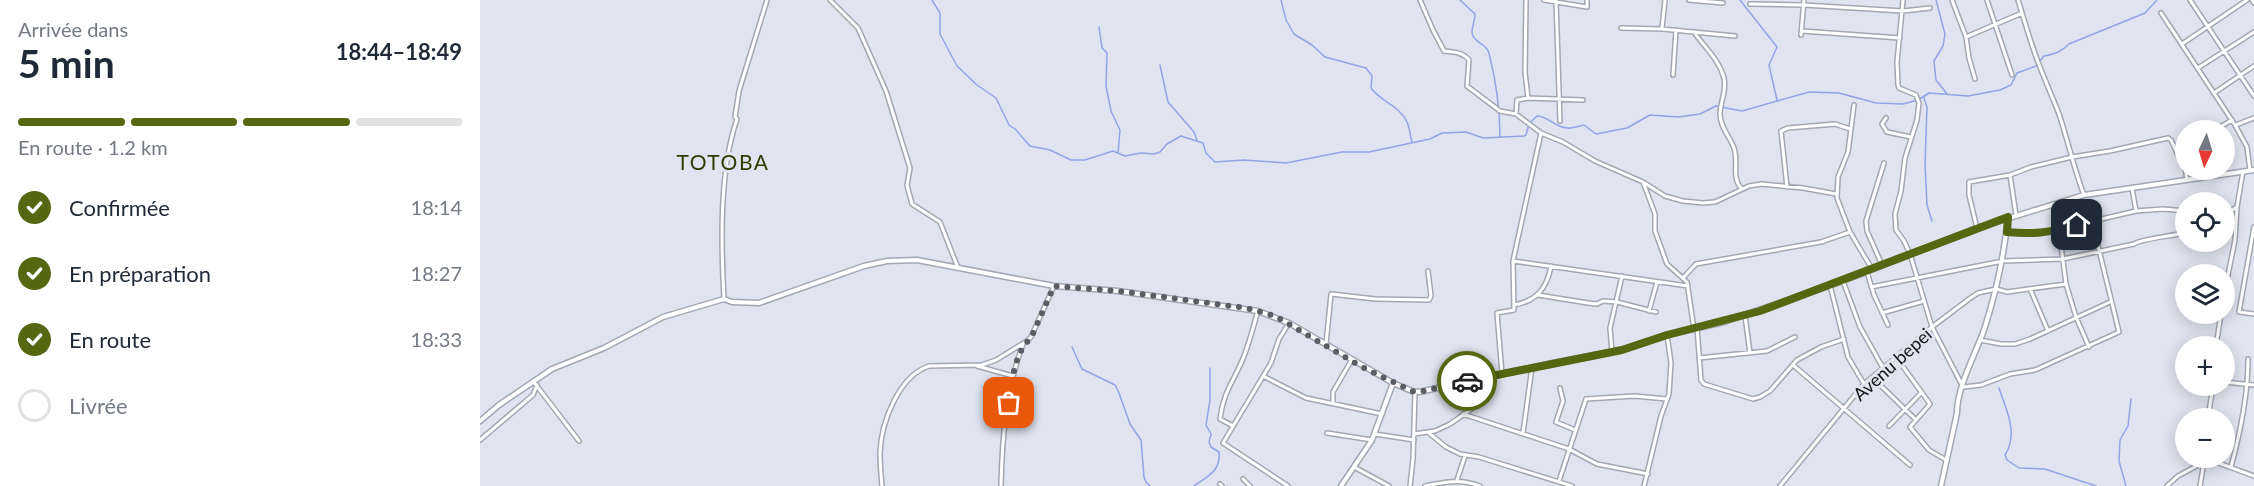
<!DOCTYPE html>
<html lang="fr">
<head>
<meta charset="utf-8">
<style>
  body { margin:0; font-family:Lato,sans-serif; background:#f2f2f3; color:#1f2937; height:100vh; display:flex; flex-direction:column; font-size:22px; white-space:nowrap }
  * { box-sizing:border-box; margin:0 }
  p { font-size:20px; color:#747a83 }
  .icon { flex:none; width:33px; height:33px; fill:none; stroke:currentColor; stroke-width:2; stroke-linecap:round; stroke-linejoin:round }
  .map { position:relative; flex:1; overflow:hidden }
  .sheet { display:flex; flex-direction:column; background:#fff; width:480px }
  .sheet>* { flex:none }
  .needle { width:39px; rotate:184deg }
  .buttons { position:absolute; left:1695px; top:120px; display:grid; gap:12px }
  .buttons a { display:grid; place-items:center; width:60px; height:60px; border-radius:50%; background:#fff; box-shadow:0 3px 15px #0003; font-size:30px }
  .pin { position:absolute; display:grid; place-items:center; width:51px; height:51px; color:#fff; margin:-26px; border-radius:12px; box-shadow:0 3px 9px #0006 }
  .courier { position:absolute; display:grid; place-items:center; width:60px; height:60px; margin:-30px; border:4px solid #566712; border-radius:50%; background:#fff; color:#222; box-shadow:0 2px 8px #0007 }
  .overview em { font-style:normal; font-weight:700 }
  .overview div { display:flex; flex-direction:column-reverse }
  .overview { display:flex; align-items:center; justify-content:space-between; height:102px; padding:0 18px }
  h1 { font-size:39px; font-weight:700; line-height:45px }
  .bar { display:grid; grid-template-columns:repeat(4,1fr); gap:9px 6px; align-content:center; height:72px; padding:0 18px }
  .bar i { height:8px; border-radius:4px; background:#e0e1e3 }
  .bar .active { background:#566712 }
  .bar p { grid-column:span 4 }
  ol { padding:0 18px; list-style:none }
  li { display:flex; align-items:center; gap:18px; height:66px }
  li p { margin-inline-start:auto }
  li .icon { padding:6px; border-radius:50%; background:#566712; color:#fff; stroke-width:4 }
  li:last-child { color:#747a83 }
  li i { width:33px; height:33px; border:3px solid #e0e1e3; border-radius:50% }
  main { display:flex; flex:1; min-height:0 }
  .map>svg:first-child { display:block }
</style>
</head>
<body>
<main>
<section class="sheet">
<div class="overview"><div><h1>5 min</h1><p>Arrivée dans</p></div><em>18:44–18:49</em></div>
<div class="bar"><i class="active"></i><i class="active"></i><i class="active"></i><i></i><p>En route · 1.2 km</p></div>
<ol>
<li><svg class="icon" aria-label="check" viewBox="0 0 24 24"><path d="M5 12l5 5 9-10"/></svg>Confirmée<p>18:14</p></li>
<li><svg class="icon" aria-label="check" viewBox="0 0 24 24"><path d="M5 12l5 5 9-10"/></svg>En préparation<p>18:27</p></li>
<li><svg class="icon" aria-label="check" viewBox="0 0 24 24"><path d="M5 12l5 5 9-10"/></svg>En route<p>18:33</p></li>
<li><i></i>Livrée</li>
</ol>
</section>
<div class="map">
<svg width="1774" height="486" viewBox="0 0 1774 486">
  <rect width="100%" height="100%" fill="#e0e4f0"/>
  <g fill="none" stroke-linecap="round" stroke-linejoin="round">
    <!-- stream -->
    <path stroke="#90a4e6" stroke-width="1.5" d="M452,0l8,13v21l17,32 20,19 19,13 13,27 6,4 15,17 20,4 21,10h14l28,-9 12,5 16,-3 13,1 6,-2 7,-8 14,-8 22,7 3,10 9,9 29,-2 42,3 56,-11h27l61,-13 12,-6 24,-1 17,6 41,-2 2,-1 3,-11 8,-8c12,0 19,13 32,12 5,0 10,-2 15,-3l12,9 31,-6 23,-13 28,2 22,-3 16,-8 26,5 67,-19 30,1 37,10 27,1 15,-4 11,-7 39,3 32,-6 11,-5 6,-12 19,-7 8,-10c11,-2 17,-4 25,-12l76,-31 12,-13
      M801,0l5,20 8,14 18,11 13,12 41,11 6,8 -1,12c10,14 29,18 36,34 3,6 3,14 5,20
      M980,0l15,14c0,6 -3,13 -3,18 0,10 15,12 17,21 7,28 11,55 11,84
      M1260,0l37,47 -8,18 8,35
      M1456,0l9,34 -2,12 -9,15 2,19 11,14
      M619,27l3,21 5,5 -1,33 5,25 9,19 -2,23
      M680,65l8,37 26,30 3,8
      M1444,98l3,9 -2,57 2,41 5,16
      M592,347l10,22 33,16 4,8 11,31 11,16 3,37 2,5 4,4
      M1519,388c7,22 20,45 6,67l2,5 12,8 26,1 51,17
      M714,486c13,-10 27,-14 25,-34l-8,-5 -2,-5 2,-8 -5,-9 4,-25v-32
      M1646,486l-7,-25 1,-21 8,-14 3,-27"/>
    <!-- minor casing -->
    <g stroke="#a3a7b2" stroke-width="6">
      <path id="minor" d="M350,0l28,28 28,63 24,77 -3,17 5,19 28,18 18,46
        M940,0l13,30 11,21c9,1 19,1 25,9l-2,26 33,25 16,3 25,19 22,9 32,19 48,21 22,14 18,5 20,2 12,-1 34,-16 12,-2 42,4 33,6
        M1046,0l-1,72 3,26
        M1064,0l43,7v-7
        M1076,0l4,121
        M1209,0l34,3
        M1423,0l-6,62 1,23 1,3 17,7 3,8 -2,17 -12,38 -4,33 -6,23 1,16 8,11 6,13 22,73 31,60 18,-2 29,-11 25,-4 84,-38 -27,-111
        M1472,0l14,37 3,21 6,21
        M1507,0l25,75
        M1538,0c7,22 13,45 22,67 6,16 13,31 19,47 9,27 15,55 25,81
        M1710,0l64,96
        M1772,0l2,3
        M1270,4l54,1 99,6 27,-3
        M1681,13l74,112 12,22 3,23
        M1141,28l41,1 73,7
        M1182,28l3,-28
        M1322,31l98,7
        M1214,32c10,15 25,27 30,46 3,13 -4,24 -4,36 0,13 10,23 14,34 5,14 -3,29 7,40
        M1321,35l3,-35
        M1486,37l56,-24
        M1702,44l65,-44
        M1718,68l56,-36
        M1193,75l3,-45
        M1734,93l40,-27
        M1374,105l-6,47 -10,25 -1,21 13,34 22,37
        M1036,114l1,-14 11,-2 55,2
        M1406,118l-4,6 5,8 24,5
        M1756,125l18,-7
        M1735,130l17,-10
        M1530,175l6,40
        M1163,182l12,32v17l12,33 20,18 7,47
        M1307,187l-6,-56 7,-3 47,-4 15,5
        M1652,188l4,23
        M1744,215l13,-8
        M1774,227l-15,85 15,2
        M1497,228l-8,-33v-13l41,-7 21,-8 41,-10 38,-6 58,-13 3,2 7,15h4l5,24
        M1579,230l7,54 10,33 13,30
        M1527,232l30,2 99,-23 27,-2 23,2
        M1033,261l175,25
        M1402,265l-15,-34 -1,-10 18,-58
        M1387,272l7,23 14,30
        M1203,278l13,-14 125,-22 29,-10
        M1363,281l17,46 23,41
        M1350,285l18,72 16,27
        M1391,287l132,-26 60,-2 71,-15c6,-5 38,-8 50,-11l2,-5
        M1551,291l17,40
        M1058,295l50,8 9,1 6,-3 14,1 39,10
        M1744,295l11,-55 2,-33 6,-36
        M244,299c-3,-55 -5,-128 13,-180l-2,-2 4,-26 28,-91
        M1034,305c22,-4 33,-16 37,-39
        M1169,311l8,-29
        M1402,313l42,-12
        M1265,316l5,37
        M1217,328l4,52 3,4 49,15 7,-2 10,-6 27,-31 24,-13 23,-8
        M1500,340l21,4h14l15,-5 80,-37
        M846,344l5,-50 44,5 54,1 2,-4 -3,-25
        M1736,346l5,-32
        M1132,352l-2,-24 12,-52
        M1416,357l34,47 -20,23 19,23 17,10
        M1219,358l68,-7 28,-14
        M1313,365l117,100
        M497,366l36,10
        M1022,374l-5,-61 17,-3 -1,-49 28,-128
        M783,376l43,22 76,16
        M1392,377l44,43
        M53,381l46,60
        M1744,382l30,3
        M1080,388l3,13 -7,21 19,8
        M853,402v-10l18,-31
        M983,414l106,35 28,15 51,10
        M1728,418l5,-32
        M753,426l-13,-7c3,-26 13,-37 22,-58 7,-16 11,-34 16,-50
        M1409,426l32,-33
        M847,433l45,7
        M949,433l17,14 14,7 19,3 93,29
        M1043,433l9,-66
        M895,434l39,6
        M934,434l21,-3 15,-7 23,-16 2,-4 3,-25
        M0,440l53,-45 4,-10
        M1725,458l49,18
        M874,467l35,19
        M1751,467c10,-37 17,-71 17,-108
        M763,479l7,7
        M977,480l8,-24
        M1079,481l27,-82 48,-3 33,3
        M740,484l2,2
        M402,486c-1,-11 -2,-22 -2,-33 1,-31 19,-77 49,-87l53,-1 14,-5 31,-19 4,-4 23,-51
        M521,486c1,-47 5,-97 22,-142
        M808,486l-65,-43 48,-80 8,-24 10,-16
        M930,486l3,-27 2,-67
        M945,486c22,-4 34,-8 55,0
        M1164,486l17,-70 8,-22 2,-31 -4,-28
        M1300,486l84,-102 68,-57 37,-28 9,-6 18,-4 11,3 59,-8
        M1687,486l11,-10 26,-14
        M1720,486l4,-24"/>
    </g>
    <!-- tertiary casing -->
    <g stroke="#a3a7b2" stroke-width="7">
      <path id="tertiary" d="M0,421l19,-16 53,-36 52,-21 59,-31 61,-18 8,3 27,1 105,-37 23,-5 30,-1 137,26 64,5 140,20 31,12 104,60 19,8 7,1 134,-29 68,-13 46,-15 57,-13 119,-41 134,-53 107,-33 170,-25
        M861,486l31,-46 21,-57
        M1461,486l16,-73c0,-26 18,-58 27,-83 12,-37 20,-74 24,-113"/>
    </g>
    <!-- minor -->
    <use href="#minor" stroke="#fff" stroke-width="3"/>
    <!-- tertiary -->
    <use href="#tertiary" stroke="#fff" stroke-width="4"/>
  </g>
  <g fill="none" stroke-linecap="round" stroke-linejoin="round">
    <!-- done -->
    <path stroke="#5b5d64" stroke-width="6" stroke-dasharray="0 10.8" d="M529,403c3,-22 5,-50 22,-65l23,-52 64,5 128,17 29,8 87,51 50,24 7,1 48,-11"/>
    <!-- route -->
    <path stroke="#566712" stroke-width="8" d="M987,381l155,-31 45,-15 93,-24 248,-94 -1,15c28,3 43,0 70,-7"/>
  </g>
  <g text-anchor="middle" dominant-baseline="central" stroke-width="6" stroke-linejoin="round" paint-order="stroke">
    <!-- street labels -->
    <g font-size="18" fill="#141519" stroke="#e0e4f0">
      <text transform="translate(1412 364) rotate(-42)">Avenu bepei</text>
    </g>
    <!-- quarter labels -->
    <g font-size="21" letter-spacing="1.5" fill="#303c01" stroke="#e0e4f0">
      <text x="243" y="161">TOTOBA</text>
    </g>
  </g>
</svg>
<div class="buttons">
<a><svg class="needle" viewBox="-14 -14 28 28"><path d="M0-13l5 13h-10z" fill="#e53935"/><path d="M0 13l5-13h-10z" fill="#747a83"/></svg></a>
<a><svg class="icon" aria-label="locate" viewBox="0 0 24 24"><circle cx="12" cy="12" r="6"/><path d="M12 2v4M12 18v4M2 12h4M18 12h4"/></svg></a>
<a><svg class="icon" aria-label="layers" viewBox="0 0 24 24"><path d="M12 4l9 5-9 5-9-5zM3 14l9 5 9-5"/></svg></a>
<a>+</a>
<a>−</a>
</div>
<div class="pin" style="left:529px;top:403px;background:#ea580c"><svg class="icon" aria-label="bag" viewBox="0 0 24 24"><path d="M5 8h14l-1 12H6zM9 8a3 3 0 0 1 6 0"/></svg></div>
<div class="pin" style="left:1597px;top:225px;background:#1f2937"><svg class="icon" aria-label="home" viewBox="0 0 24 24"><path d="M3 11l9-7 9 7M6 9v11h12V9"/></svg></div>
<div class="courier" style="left:987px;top:381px"><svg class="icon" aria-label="car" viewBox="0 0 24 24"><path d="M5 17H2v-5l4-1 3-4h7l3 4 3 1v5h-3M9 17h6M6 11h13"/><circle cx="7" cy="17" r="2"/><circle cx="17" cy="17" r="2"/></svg></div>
</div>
</main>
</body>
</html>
